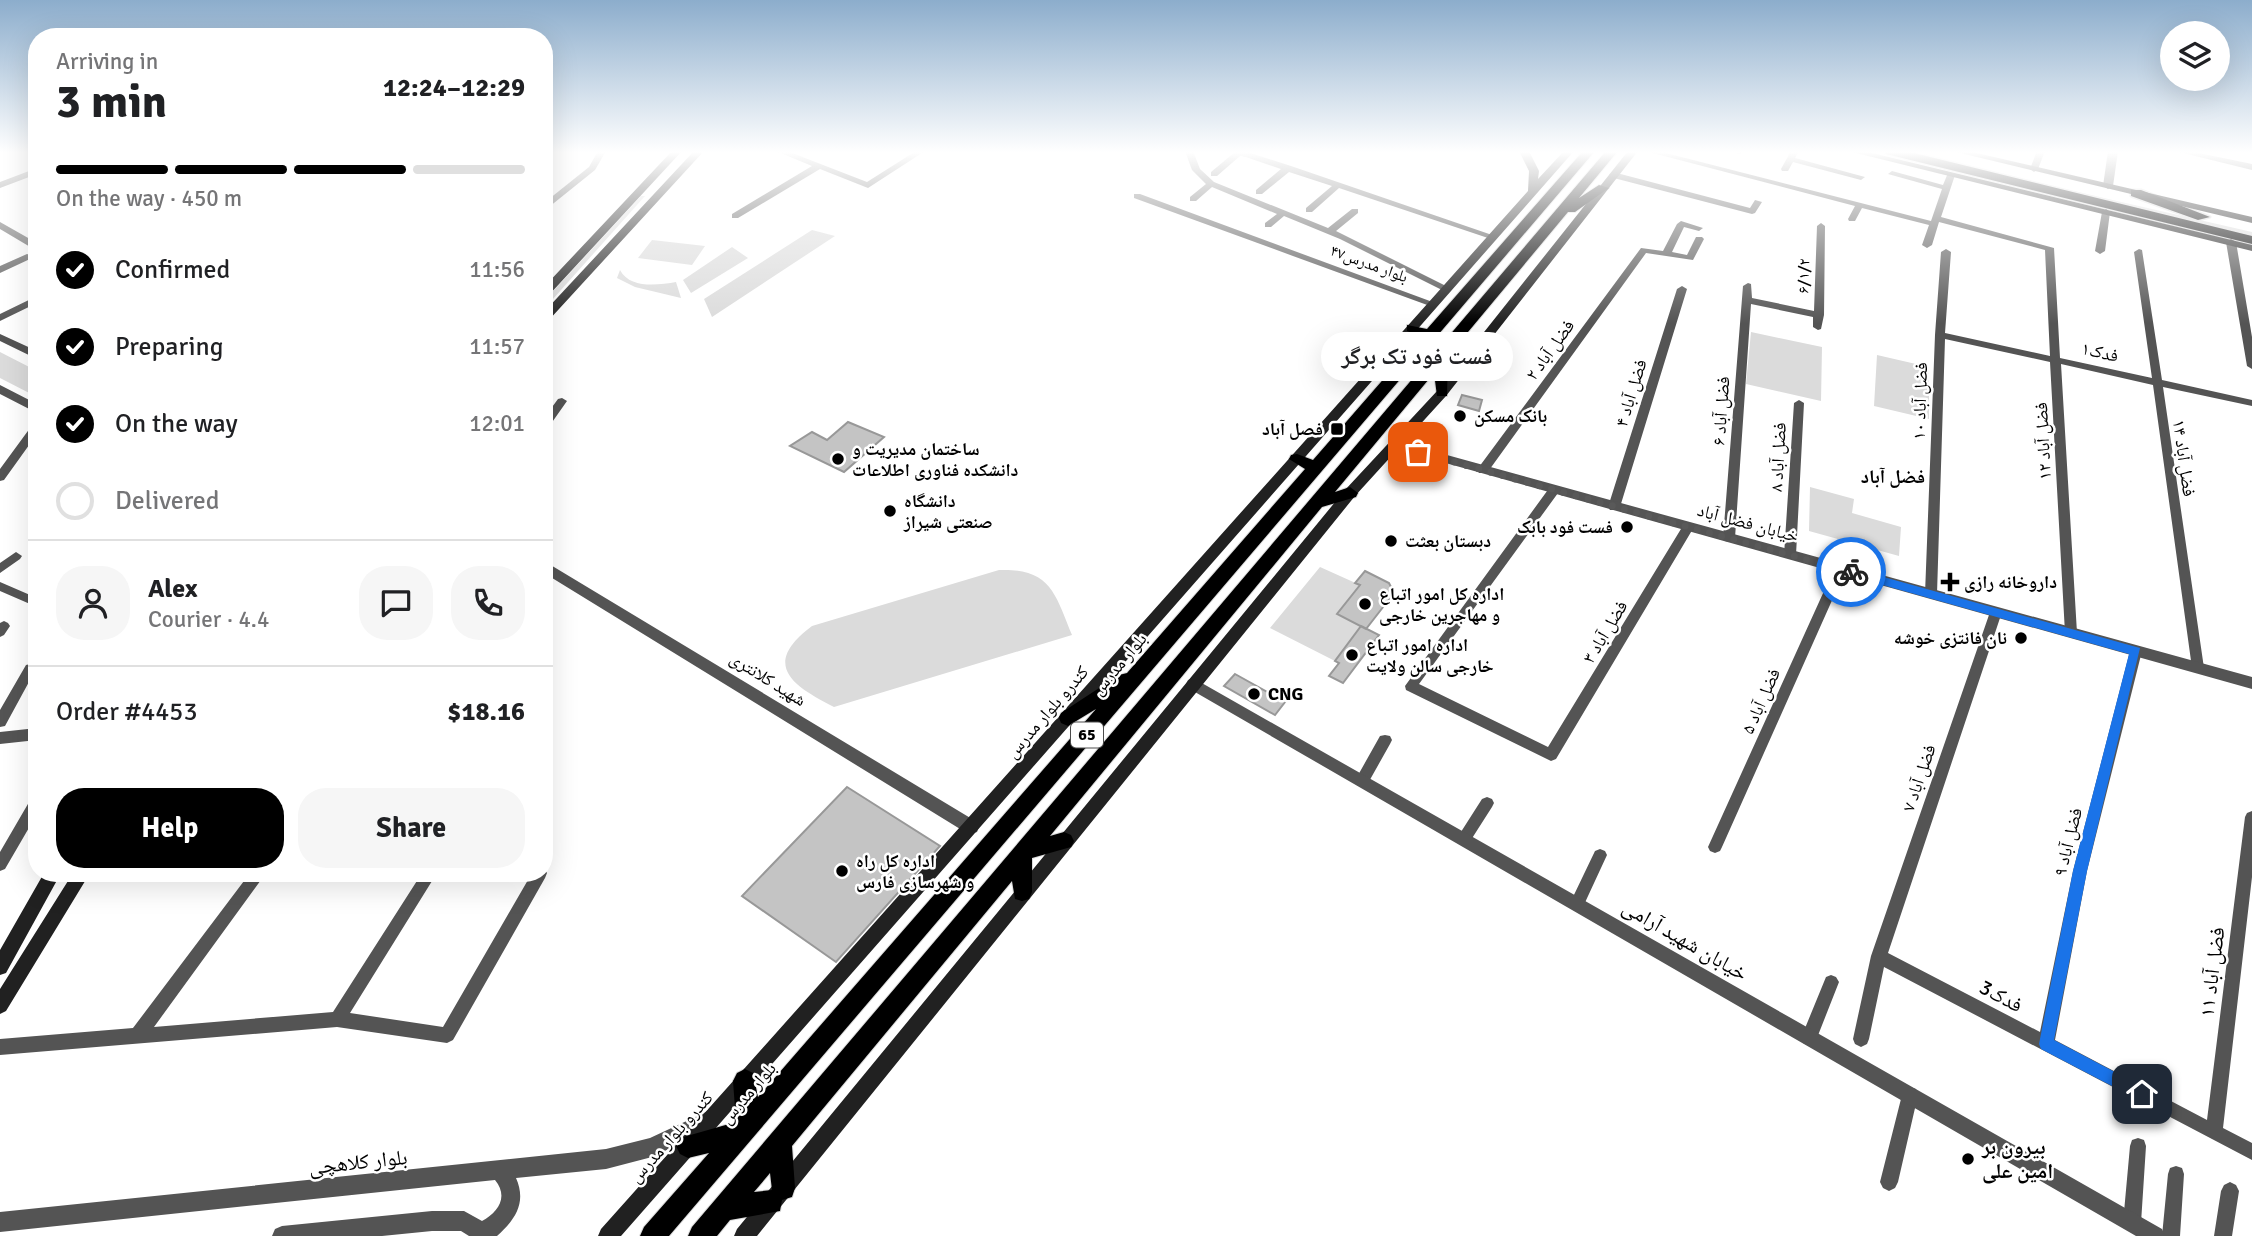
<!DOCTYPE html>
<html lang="en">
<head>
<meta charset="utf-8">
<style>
  body { margin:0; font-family:Signika,"Noto Naskh Arabic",sans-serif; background:#f6f6f6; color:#202124; height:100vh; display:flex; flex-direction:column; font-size:26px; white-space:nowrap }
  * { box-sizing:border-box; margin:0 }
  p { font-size:23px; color:#757577 }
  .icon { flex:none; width:38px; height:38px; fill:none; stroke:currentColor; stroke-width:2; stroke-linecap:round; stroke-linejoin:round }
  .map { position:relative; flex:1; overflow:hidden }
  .panel { position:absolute; left:28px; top:28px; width:525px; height:854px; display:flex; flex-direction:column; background:#fff; border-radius:28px; box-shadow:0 7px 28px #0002 }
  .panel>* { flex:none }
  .buttons { position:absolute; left:2160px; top:21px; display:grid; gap:14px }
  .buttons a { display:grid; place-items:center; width:70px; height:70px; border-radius:50%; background:#fff; box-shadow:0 7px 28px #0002; font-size:35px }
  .pin { position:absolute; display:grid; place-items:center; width:60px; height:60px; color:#fff; margin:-30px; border-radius:14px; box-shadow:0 4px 10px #0006 }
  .courier { position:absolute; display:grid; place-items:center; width:70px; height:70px; margin:-35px; border:5px solid #1a73e8; border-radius:50%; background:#fff; color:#222; box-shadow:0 2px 9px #0007 }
  .bubble { position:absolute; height:49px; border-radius:24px; background:#fff; box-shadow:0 7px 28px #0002; font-size:23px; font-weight:700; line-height:49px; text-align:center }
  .overview em { font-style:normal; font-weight:700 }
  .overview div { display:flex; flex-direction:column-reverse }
  .overview { display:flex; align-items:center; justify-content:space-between; height:119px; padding:0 28px }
  h1 { font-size:46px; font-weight:700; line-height:52px }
  .bar { display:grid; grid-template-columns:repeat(4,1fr); gap:10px 7px; align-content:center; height:84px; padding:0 28px }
  .bar i { height:9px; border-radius:5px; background:#e0e0e0 }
  .bar .current { background:#000 }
  .bar p { grid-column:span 4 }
  .line { display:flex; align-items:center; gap:18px; padding:0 28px; border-top:2px solid #e0e0e0 }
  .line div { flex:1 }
  .round { display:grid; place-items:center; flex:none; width:74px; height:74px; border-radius:28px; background:#f6f6f6 }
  ol { padding:0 28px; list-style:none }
  li { display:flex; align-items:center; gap:21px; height:77px }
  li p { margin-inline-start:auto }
  li .icon { padding:7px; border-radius:50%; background:#000; color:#fff; stroke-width:4 }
  li:last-child { color:#757577 }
  li i { width:38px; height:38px; border:4px solid #e0e0e0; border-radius:50% }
  .cta { display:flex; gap:14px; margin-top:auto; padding:14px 28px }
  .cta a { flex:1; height:80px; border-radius:28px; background:#000; color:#fff; font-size:28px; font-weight:700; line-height:80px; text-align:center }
  .cta a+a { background:#f6f6f6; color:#202124 }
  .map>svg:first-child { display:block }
</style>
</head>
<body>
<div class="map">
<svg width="2252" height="1236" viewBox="0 0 2252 1236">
  <rect width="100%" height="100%" fill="#fff"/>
  <!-- green -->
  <path fill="#dbdbdb" d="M1900,151l352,81v3z
    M641,196h4l-101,113v-8z
    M812,230l23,6 -123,81 -8,-18z
    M652,240l53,6 -13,19 -54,-7z
    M732,247l16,11 -57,35 -8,-13z
    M620,270c10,19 38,15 56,12l5,16 -46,-11 -18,-9z
    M1751,332l71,15 -1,54 -75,-17z
    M0,352l37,19v26l-37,-19z
    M1877,355l52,12v52l-55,-13z
    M1810,487l44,12 -2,14 49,14 -2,29 -90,-25z
    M1320,567l40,18 -23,29 24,12 -26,35 -65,-33z
    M999,570c52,-2 56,24 73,65l-238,72c-41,-21 -74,-42 -22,-81z"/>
  <!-- building -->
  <path fill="#c4c4c4" stroke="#989898" stroke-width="2" d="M1462,395l20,5 -3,11 -21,-6z
    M848,422l36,15 -40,35 -54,-26 22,-14 15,8z
    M1365,571l24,12 5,10 -28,36 -29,-15 23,-29 -5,-2z
    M1361,626l18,9 -36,48 -14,-7 10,-13 -4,-2z
    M1235,674l50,28 -10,13 -51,-29z
    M847,787l93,59 -104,116 -94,-66z"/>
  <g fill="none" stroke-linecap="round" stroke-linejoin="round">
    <!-- primary casing -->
    <g stroke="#dbdbdb" stroke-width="2">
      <path id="primary" d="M1583,151h12l-926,1085h-29l4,-9 65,-74 -21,5 -8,-4 -4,-8 4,-8 56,-16 -3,-41 4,-8 8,-4 8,4 5,24 338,-388 -28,17 -7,-3 -2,-5 2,-5 58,-38 8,-2 178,-204 -16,-10 2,-4 6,-1 16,6 108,-124 -14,-5v-6l20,4z
        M1606,151h12l-39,47 20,-13 10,3 -34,24h-7l-120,144 -1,40h-10l-3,-23 -99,119 15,-5 8,6 -2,4 -34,10 -272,329 14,-4 7,3 3,6 -3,6 -39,11v34l-3,7 -7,2 -7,-2 -3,-18 -220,265 3,42 -3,9 -10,3 -2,11 -50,9 -13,16h-29l4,-9zM770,1173l2,17 -18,2z"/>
    </g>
    <!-- trunk casing -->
    <g stroke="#dbdbdb" stroke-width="3">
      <path id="trunk" d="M1885,151h21l346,85v8l-366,-90z
        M2131,190h10l69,27 -12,3 -67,-24z"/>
    </g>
    <!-- minor -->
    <path fill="#545454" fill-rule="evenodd" d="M598,151h8l-11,19 -51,41v-8l45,-36z
      M776,151h11l80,31 49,-31h9l-57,37 -48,-19 -82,49h-6v-4l80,-48z
      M1185,151h8l7,18 14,13 114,46 24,-19h6v4l-22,18 116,58 -5,3 -3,-1 -104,-52 -56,-23 -13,11h-6v-4l12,-9 -65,-27 -16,14h-6v-4l16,-13 -14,-14z
      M1645,151h13l273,70 11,-32 -54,-15 4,-3 51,14 5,-12h6l1,2 -14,42 113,31 6,110 92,20 -18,-126 5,-3 3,1 20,130 90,20v6l-89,-19 41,281 -2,4h-8l-2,-4 -39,-283 -92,-21 16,269 -2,3h-8l-2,-3 -15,-271 -105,-23 -8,255 -6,4 -6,-4 10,-259 6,-83 5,-3 5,3 -6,81 105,23 -5,-106 -106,-28 -7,23 -5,3 -5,-3 7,-20 -67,-17 -7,13h-6l-1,-2 7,-13z
      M1737,151h8l-5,3h-3z
      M1791,151h8l-4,7 70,19 -4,3 -68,-18 -5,9h-6l-1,-2z
      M2037,151h8l-7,18 -4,3 -4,-3z
      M2175,151h14l63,13v6z
      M1235,152h12l44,14 204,70 -4,3 -3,-1 -149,-50 -27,24h-6v-4l26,-22 -43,-14 -27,22h-6v-4l25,-21 -38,-13h-3l-23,20h-6v-4z
      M1613,172l137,36 5,-8 7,2 -7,11 -3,1 -142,-37 -1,-2z
      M1134,194h6l298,110 -2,2h-6l-296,-108z
      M2106,209l4,3 -5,39 -5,3 -5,-3 7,-39z
      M1681,221l22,7 -4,3 -15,-4 -12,25 15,3 9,-18h6l2,2 -11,21 -47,-7 -159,220h-8l-1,-3 1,-3 162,-219 22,3 14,-27z
      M1821,223l4,3 -1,89 -3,14 -3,1 -5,-3v-10l-62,-13 -16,234 -6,4 -4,-1 -2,-3 20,-252 5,-3 3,1 1,14 62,13 3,-85z
      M2231,239l5,3 16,95v32l-5,-3 -21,-124z
      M27,254l3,1v4l-30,14v-7z
      M1682,286l5,3 -67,218 -2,3h-8l-2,-3 69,-218z
      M37,296v7l-37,18v-7z
      M562,398l5,3 -19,27 -4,1v-11l14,-19z
      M1799,400l5,3 -8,152 -6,4 -6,-4 10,-152z
      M37,423v11l-33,46 -4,1v-12l33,-45z
      M1554,486l4,1 2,3 -2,3 -139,191 129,63 136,-223h8l2,3 -138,232 -5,2 -145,-71 -1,-4 145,-199z
      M16,552l6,4 -2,3 -20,14v-10z
      M1840,565l6,4 -124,278 -2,4 -5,2 -5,-2 -2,-4 126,-278z
      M0,582l37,16v9l-37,-16z
      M1996,607l6,5 -114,341 152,79 33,-161 57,-220 2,-3h8l2,3 -55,220 -32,169 152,80 38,-303 2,-4 5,-2v66l-29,251 29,15v17l-368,-193 -15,72 -2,5 -6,3 -6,-3 -2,-5 18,-83 119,-344z
      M4,621l4,2 2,3 -6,9 -4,2v-14z
      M30,664l4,1 2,4 -31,57 -5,1v-17l26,-45z
      M1385,735l5,1 2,4 -2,4 -23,41 -5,2 -5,-2 -2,-4 2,-4 23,-41z
      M37,795v19l-32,55 -5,2v-19l32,-55z
      M1487,797l5,2 2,4 -2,4 -23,36 -5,2 -5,-2 -2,-4 2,-4 23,-36z
      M1600,849l5,2 2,4 -25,54 -5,2 -5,-2 -2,-5 2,-5 23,-48z
      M544,868l3,5 -2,5 -92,162 -6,3 -110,-16 -337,28v-16l133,-11 117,-155h16l-112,154 179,-15 89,-139h15l-87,140 93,14 89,-154h12z
      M1831,975l5,2 3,5 -24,61 -6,3 -6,-3 -2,-5 25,-61z
      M1910,1087l6,2 2,6 -20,87 -3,6 -6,3 -6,-3 -3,-6 22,-87 2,-6z
      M2138,1138l6,2 2,6 -5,77 -3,6 -6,3 -6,-3 -3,-6 7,-77 2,-6z
      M2176,1166l6,2 2,6 -4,62h-18l6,-62 2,-6z
      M2230,1182l6,3 3,6 -7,45h-18l7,-45 3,-6z"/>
    <!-- tertiary -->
    <path fill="#545454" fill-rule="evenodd" d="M1242,151h10l-8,6 -5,-3z
      M2108,151h10l-5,35 -5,3 -5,-3z
      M37,168v6l-37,14v-6z
      M0,222l37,21v8l-37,-22z
      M0,334l37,17v8l-37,-18z
      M0,385l37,19v9l-37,-19z
      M1396,441l856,236v12l-860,-241 -2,-3z
      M544,561l433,261 2,5 -2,5 -6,2 -6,-2 -421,-259z
      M1193,678l969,551 3,7h-29l-948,-548 -2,-4 2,-4z
      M37,728v12l-37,4v-12z
      M708,1111l7,2 2,7 -2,7 -63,30 -46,12 -90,9c11,25 -1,42 -19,58h-28l-8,-5h-29l-50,5h-110l3,-7 7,-3 150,-15h32l18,10c16,-9 27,-24 13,-41l-495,52v-20l606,-63 44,-11z"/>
    <!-- secondary -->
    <path fill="#212121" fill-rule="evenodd" d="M672,151h10l-134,145 -4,1v-10z
      M694,151h10l-156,170 -4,1v-10z
      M1519,151h10l10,20 -1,8 26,-28h10l-953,1085h-23l3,-7 927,-1038 1,-20z
      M1628,151h10l-192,245 -91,100 -598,740h-23l3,-7 608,-739 93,-100z
      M1848,151h16l388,94v6z
      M1952,151h16l284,66v6z
      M44,873h17l-55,100 -6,2v-25z
      M73,873h17l-84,138 -6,3v-25z"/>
    <!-- primary -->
    <use href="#primary" fill="#000" fill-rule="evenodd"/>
    <!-- trunk -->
    <use href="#trunk" fill="#000" fill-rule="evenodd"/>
  </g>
  <!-- sky -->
  <linearGradient id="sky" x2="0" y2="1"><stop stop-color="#8cadcc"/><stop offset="0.47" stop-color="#fff"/><stop offset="1" stop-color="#fff" stop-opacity="0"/></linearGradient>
  <rect width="2252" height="324" fill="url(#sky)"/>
  <!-- route -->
  <path fill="#1a73e8" d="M1851,568l289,80 -53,223 -33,169 93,49v10h-10l-96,-50 -2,-5 34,-173 56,-217 -282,-79 -2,-3z"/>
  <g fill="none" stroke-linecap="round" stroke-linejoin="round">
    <!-- done -->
    <path stroke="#595959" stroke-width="7" stroke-dasharray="0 12.6" d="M1418,452l433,120"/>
  </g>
  <!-- markers -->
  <g fill="#000" stroke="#fff" stroke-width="2.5">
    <circle cx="1460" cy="416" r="7"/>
    <rect x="1330" y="422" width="14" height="14" rx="3.5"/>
    <circle cx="838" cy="459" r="7"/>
    <circle cx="890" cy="511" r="7"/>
    <circle cx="1627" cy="527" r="7"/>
    <circle cx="1391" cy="541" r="7"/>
    <path d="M1946.5 571.5h7v7h7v7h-7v7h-7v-7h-7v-7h7z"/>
    <circle cx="1365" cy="604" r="7"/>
    <circle cx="2021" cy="638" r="7"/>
    <circle cx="1352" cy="655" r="7"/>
    <circle cx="1254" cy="694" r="7"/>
    <circle cx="842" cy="871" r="7"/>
    <circle cx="1968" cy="1159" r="7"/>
  </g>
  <g text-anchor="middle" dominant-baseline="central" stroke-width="5" stroke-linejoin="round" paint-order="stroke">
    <!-- far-street labels -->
    <g font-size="16" fill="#000" stroke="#fff">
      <text transform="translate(1369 264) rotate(20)">بلوار مدرس۴۷</text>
      <text transform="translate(1804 276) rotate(-88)">۶/۱/۲</text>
    </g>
    <!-- shield labels -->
    <rect fill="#fff" stroke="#4c4c4c" stroke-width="2" x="1071" y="722.5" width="32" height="25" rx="5"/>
    <g font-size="16" font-weight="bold" fill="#000">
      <text x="1087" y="735">65</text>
    </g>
    <!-- street labels -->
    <g font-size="18" fill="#000" stroke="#fff">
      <text transform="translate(1550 350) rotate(-54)">فضل آباد ۲</text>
      <text transform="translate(2100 352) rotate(13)">فدک۱</text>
      <text transform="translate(1631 393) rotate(-73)">فضل آباد ۴</text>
      <text transform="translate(1920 401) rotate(-88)">فضل آباد ۱۰</text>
      <text transform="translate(1721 411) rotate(-86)">فضل آباد ۶</text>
      <text transform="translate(2043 441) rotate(-93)">فضل آباد ۱۲</text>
      <text transform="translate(1778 457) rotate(-87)">فضل آباد ۸</text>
      <text transform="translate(2184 458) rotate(82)">فضل آباد ۱۴</text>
      <text transform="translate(1748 523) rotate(15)">خیابان فضل آباد</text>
      <text transform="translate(1605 632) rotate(-59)">فضل آباد ۳</text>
      <text transform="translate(1119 664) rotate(-50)">بلوار مدرس</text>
      <text transform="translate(768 679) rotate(32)">شهید کلانتری</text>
      <text transform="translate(1761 701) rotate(-66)">فضل آباد ۵</text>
      <text transform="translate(1047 712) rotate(-49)">کندرو بلوار مدرس</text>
      <text transform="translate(1919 778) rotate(-71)">فضل آباد ۷</text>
      <text transform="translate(2068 842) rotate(-76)">فضل آباد ۹</text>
      <text transform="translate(748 1093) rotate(-49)">بلوار مدرس</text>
      <text transform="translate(671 1137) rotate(-48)">کندرو بلوار مدرس</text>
    </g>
    <!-- poi labels -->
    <g font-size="18" font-weight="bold" fill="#000" stroke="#fff" text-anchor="start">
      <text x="1474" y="416">بانک مسکن</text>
      <text x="1323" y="429" text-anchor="end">فصل آباد</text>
      <text x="852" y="449">ساختمان مدیریت و<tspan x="852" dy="21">دانشکده فناوری اطلاعات</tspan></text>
      <text x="904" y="501">دانشگاه<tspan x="904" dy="21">صنعتی شیراز</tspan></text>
      <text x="1613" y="527" text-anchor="end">فست فود بابک</text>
      <text x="1405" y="541">دبستان بعثت</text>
      <text x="1964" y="582">داروخانه رازی</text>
      <text x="1379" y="594">اداره کل امور اتباع<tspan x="1379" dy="21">و مهاجرین خارجی</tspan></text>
      <text x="2007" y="638" text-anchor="end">نان فانتزی خوشه</text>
      <text x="1366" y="645">اداره امور اتباع<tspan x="1366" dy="21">خارجی سالن ولایت</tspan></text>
      <text x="1268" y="694">CNG</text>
      <text x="856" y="861">اداره کل راه<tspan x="856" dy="21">و شهرسازی فارس</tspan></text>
    </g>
    <!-- neighbourhood labels -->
    <g font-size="19" font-weight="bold" fill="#000" stroke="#fff">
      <text x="1893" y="477">فضل آباد</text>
    </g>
    <!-- near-street labels -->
    <g font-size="21" fill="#000" stroke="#fff">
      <text transform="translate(1685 940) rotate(30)">خیابان شهید آرامی</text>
      <text transform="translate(2212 972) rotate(-83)">فضل آباد ۱۱</text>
      <text transform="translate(2001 996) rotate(28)">فدک3</text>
      <text transform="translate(358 1162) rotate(-6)">بلوار کلاهچی</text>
    </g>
    <!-- near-poi labels -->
    <g font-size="21" font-weight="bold" fill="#000" stroke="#fff" text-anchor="start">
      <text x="1982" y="1147">بیرون بر<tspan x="1982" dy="24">امین علی</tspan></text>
    </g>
  </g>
</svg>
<div class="buttons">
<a><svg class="icon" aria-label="layers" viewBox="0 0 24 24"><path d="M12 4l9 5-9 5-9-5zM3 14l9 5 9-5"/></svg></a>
</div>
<div class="pin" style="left:1418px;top:452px;background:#ea580c"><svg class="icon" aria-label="bag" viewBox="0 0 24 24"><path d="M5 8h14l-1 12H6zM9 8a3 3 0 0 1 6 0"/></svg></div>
<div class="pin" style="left:2142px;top:1094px;background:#1f2937"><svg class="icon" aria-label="home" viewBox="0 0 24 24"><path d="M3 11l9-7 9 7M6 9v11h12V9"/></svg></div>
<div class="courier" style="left:1851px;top:572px"><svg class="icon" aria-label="bike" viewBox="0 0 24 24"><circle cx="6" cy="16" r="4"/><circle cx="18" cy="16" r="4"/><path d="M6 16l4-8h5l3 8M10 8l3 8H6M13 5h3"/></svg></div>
<div class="bubble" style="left:1321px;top:332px;width:192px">فست فود تک برگر</div>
<section class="panel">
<div class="overview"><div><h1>3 min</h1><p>Arriving in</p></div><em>12:24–12:29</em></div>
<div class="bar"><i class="current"></i><i class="current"></i><i class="current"></i><i></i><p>On the way · 450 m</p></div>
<ol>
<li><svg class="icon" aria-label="check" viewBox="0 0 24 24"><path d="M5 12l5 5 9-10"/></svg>Confirmed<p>11:56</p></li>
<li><svg class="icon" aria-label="check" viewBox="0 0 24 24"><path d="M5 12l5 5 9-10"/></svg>Preparing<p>11:57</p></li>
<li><svg class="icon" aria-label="check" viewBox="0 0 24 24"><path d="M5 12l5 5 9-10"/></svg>On the way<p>12:01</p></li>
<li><i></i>Delivered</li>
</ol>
<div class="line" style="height:126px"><a class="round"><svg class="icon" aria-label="person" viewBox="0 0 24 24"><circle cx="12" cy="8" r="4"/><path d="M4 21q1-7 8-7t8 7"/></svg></a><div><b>Alex</b><p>Courier · 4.4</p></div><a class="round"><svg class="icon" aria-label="chat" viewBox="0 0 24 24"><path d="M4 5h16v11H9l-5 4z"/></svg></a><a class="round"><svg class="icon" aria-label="phone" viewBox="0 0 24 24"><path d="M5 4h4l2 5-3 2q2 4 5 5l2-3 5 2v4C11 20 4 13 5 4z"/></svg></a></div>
<div class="line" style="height:91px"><div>Order #4453</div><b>$18.16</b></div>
<div class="cta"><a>Help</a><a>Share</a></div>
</section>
</div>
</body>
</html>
